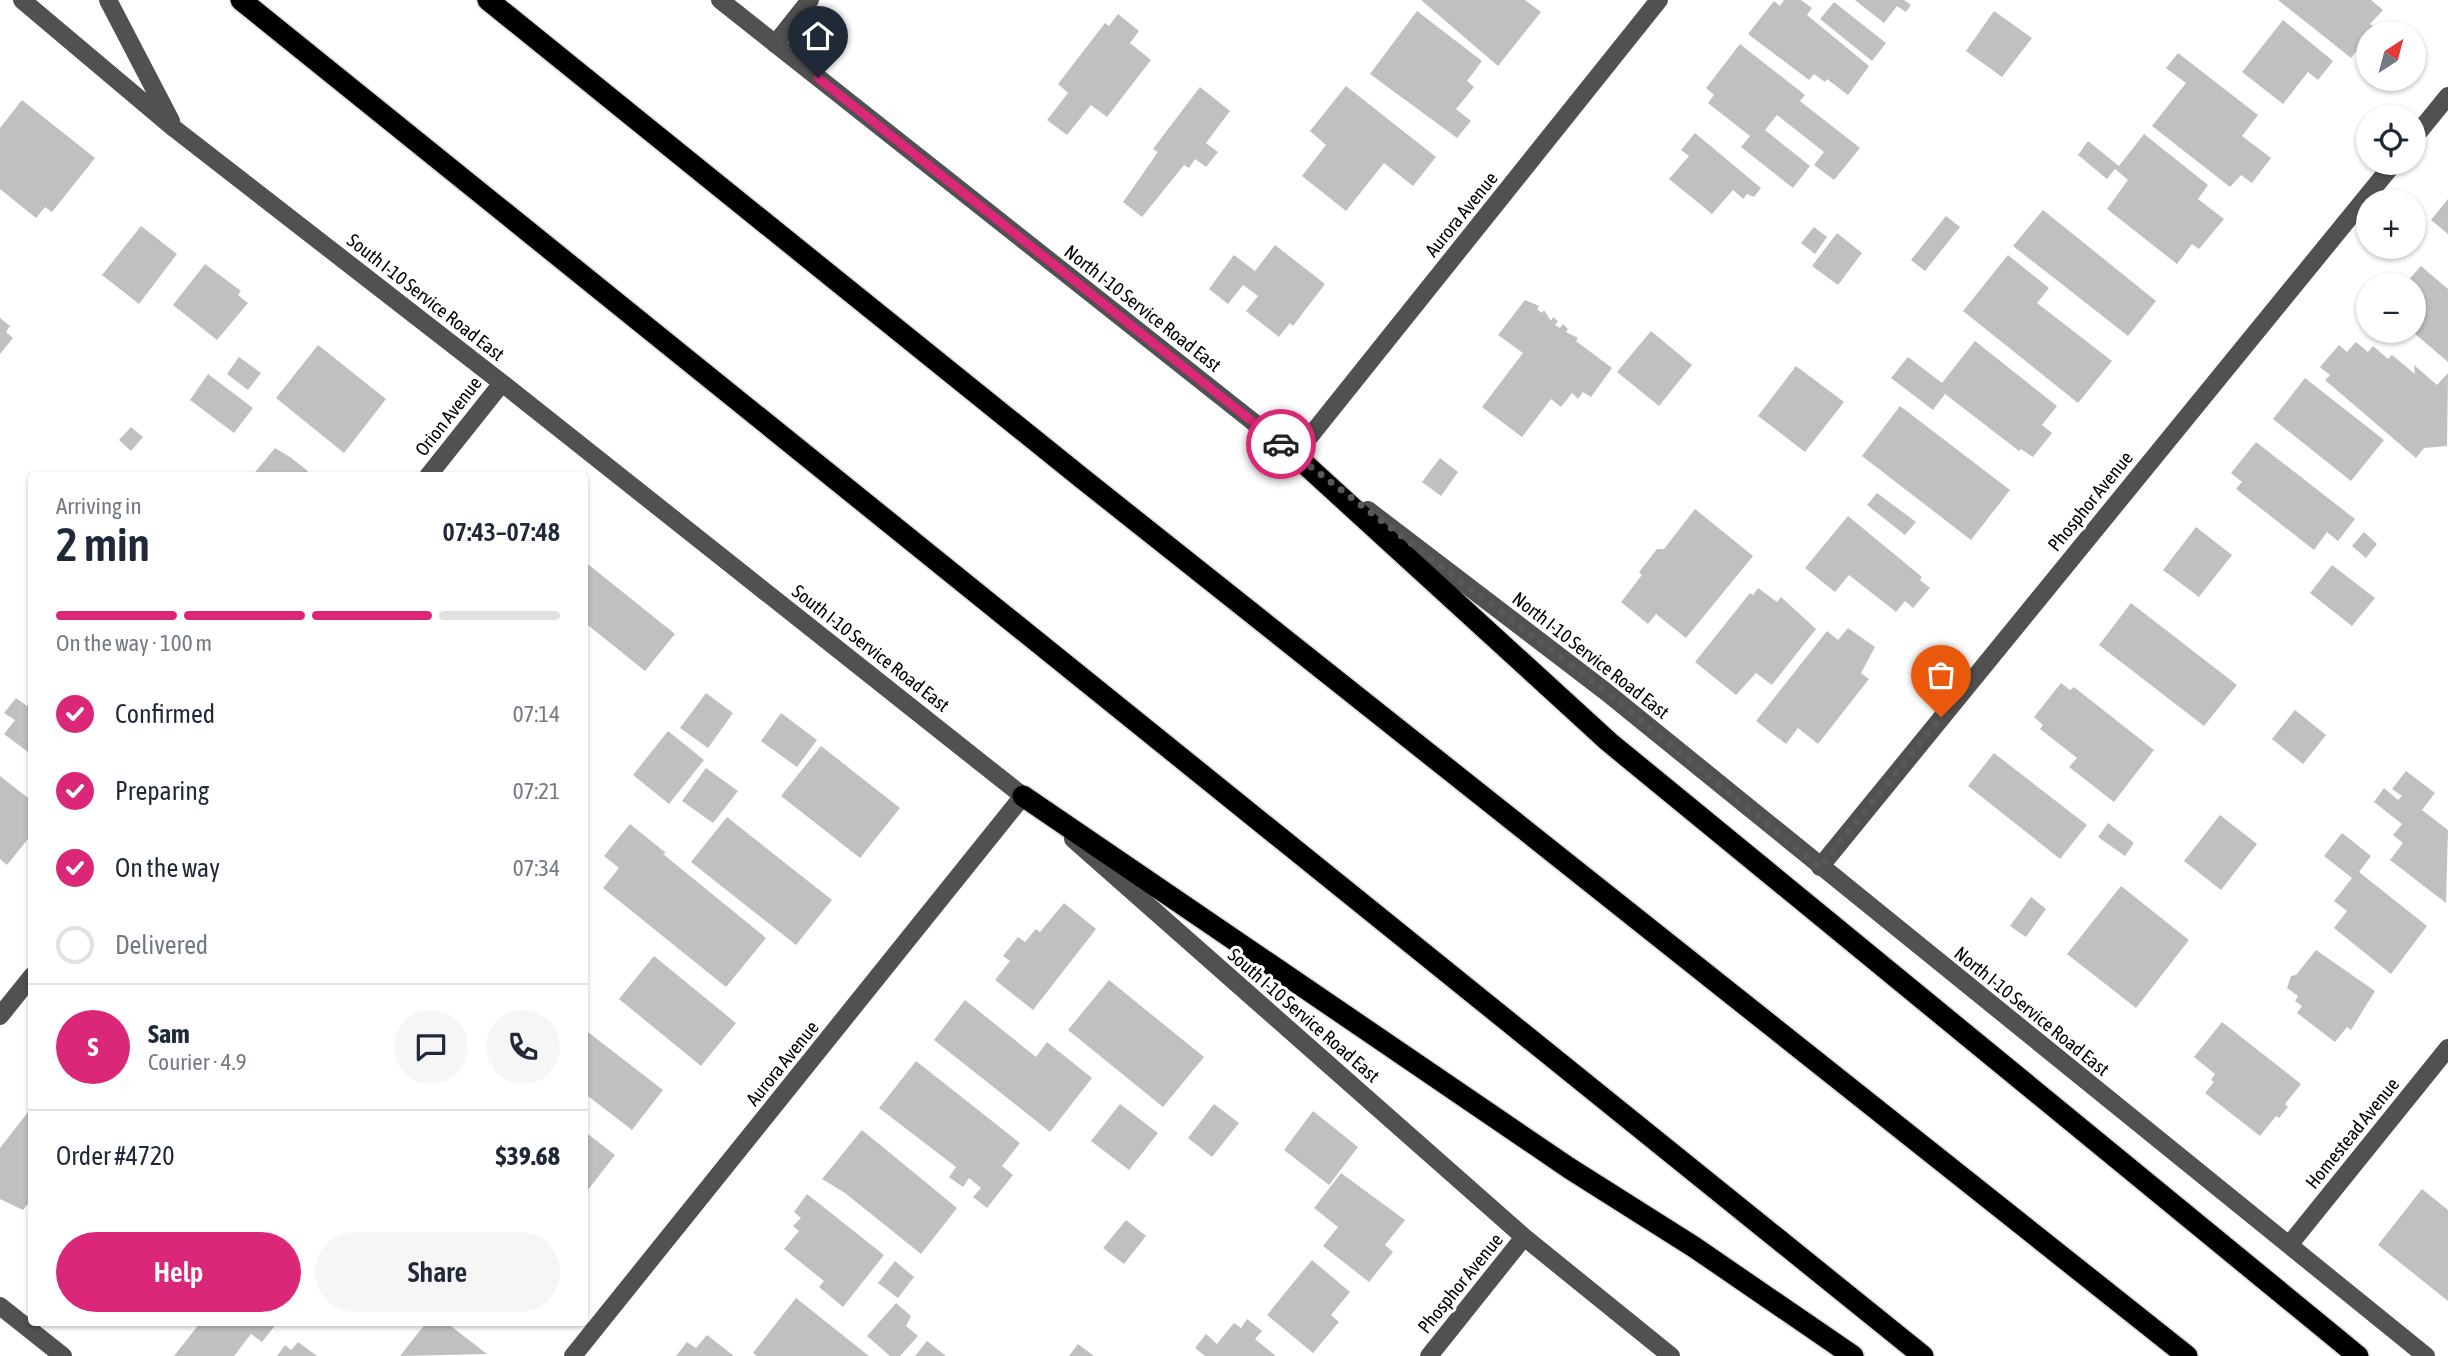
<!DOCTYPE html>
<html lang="en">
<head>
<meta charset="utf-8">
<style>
  body { margin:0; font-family:"Asap Condensed",sans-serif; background:#f6f6f7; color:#1f2937; height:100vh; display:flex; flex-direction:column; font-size:26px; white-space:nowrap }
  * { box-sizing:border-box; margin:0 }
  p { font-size:23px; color:#747a83 }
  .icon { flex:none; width:38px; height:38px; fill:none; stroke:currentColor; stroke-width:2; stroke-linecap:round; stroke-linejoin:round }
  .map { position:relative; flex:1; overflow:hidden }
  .drawer { position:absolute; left:28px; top:472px; width:560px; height:854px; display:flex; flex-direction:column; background:#fff; border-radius:7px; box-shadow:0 2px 5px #0004 }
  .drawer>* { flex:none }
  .needle { width:46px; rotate:36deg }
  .buttons { position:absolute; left:2356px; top:21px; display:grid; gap:14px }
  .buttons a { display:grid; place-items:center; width:70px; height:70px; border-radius:50%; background:#fff; box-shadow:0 2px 5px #0004; font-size:35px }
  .pin { position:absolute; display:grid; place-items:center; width:60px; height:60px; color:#fff; margin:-72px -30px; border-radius:50% 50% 50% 0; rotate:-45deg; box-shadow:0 0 7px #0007 }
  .pin .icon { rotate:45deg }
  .courier { position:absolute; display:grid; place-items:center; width:70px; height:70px; margin:-35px; border:5px solid #db2777; border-radius:50%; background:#fff; color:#222; box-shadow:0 2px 9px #0007 }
  .head em { font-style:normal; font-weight:600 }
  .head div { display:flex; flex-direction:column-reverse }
  .head { display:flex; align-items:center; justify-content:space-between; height:119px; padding:0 28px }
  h1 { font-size:46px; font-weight:600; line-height:52px }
  .bar { display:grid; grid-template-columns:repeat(4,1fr); gap:10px 7px; align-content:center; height:84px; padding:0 28px }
  .bar i { height:9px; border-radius:5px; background:#e0e1e3 }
  .bar .current { background:#db2777 }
  .bar p { grid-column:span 4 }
  .line { display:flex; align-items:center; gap:18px; padding:0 28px; border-top:2px solid #e0e1e3 }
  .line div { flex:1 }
  .round { display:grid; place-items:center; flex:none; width:74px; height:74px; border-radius:37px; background:#f6f6f7 }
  ol { padding:0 28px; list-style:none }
  li { display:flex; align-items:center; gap:21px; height:77px }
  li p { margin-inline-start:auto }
  li .icon { padding:7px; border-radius:50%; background:#db2777; color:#fff; stroke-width:4 }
  li:last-child { color:#747a83 }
  li i { width:38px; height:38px; border:4px solid #e0e1e3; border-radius:50% }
  .cta { display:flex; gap:14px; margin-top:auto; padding:14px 28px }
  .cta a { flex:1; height:80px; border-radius:42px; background:#db2777; color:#fff; font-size:28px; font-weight:600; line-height:80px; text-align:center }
  .cta a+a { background:#f6f6f7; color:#1f2937 }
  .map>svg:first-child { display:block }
</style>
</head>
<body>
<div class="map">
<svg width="2448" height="1356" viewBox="0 0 2448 1356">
  <rect width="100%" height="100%" fill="#fff"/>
  <!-- building -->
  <path fill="#c0c0c0" d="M1421,0h104l16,12 -43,54z
    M1784,0h17l11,8 -5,7 62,51 -21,29 -21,-16 -2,3 -11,-8 -5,6 -61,-46 26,-33 6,5z
    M1855,0h49l7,5 -5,7 -9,-6 -13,17z
    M2278,0h93l12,10 -13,14 6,4 -8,5v5l-17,20z
    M1834,2l52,41 -14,18 -52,-42z
    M1417,11l65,50 -15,20 7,6 -18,22 15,12 -14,17 -87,-64z
    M1994,11l38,27 -30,39 -36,-26z
    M1118,14l21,17 -9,12 21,17 -44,57 -16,-12 -24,30 -20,-15 21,-27 -10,-9 47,-61 4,3z
    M2283,20l50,41 -15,19 -10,-8 -25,32 -41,-32z
    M1740,44l65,51 -5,6 60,47 -26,32 -20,-15 10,-13 -47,-37 -12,15 45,36 -17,22 -52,-41 9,-11 -42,-33 6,-8 -8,-7z
    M2178,53l80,62 -16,21 29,22 -19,25 -11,-8 -11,12 -78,-61 34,-43 -20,-15z
    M1346,86l90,71 -23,29 -29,-23 -38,48 -44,-35 24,-31 -16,-14z
    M1200,87l30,24 -24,32 12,9 -12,15 -11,-8 -6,9 -5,-3 -42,52 -19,-15 35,-50 -5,-3z
    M22,100l73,58 -43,54 -7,-5 -9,11 -36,-29v-61z
    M1695,133l66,55 -7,9 -7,-3 -4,5 -10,-9 -21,24 -43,-35 20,-23 -8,-6z
    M2144,134l64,51 -10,14 26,20 -25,30 -7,-5 -15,20 -70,-55 21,-29 -13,-11 -8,10 -29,-24 10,-14 31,25z
    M2448,199v35l-17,-14z
    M2043,210l113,91 -28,35 -115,-90z
    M1946,216l14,11 -35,44 -14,-11z
    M141,226l36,28 -38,50 -37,-29z
    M1814,227l13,10 -12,17 -14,-11z
    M1837,233l25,20 -24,32 -26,-19z
    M1275,245l50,39 -32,42 -3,-3 -11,14 -33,-26 12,-15 -15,-11 -15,19 -19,-15 25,-34 21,16z
    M2008,255l41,33 -12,15 75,58 -34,42 -115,-92z
    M205,264l36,27 -3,4 10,8 -31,37 -44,-35z
    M2421,266l27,23v73l-35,-30v-47h-9z
    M2391,276l11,9h-20z
    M1525,300l14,6 -2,3 5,4 2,-3 7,11 2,-4 5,4 -3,4 5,3 3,-4 5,5 -2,3 12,6 -2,3 36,27 -21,29 -8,-5 -5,7 -6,-6 -11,14 -10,-8 -29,38 -40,-30 41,-54 -25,-18z
    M0,318l10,8 -4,6 7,6 -13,16z
    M1651,331l41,34 -33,41 -42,-34z
    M1975,341l82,65 -15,19 10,8 -19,24 -12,-8 -2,2 -74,-57 -12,16 -42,-32 17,-21 34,26z
    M2356,342l12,10 5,-6 15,13 4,-4 23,19 -1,-9 23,20 11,-12 -1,73 -23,2 -8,10 -91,-78 5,-5 -10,-8 19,-22 8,7z
    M318,345l68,54 -42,54 -68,-55z
    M239,357l22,16 -13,17 -21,-16z
    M1796,366l48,36 -39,50 -47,-36z
    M208,374l45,34 -19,25 -44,-33z
    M2305,378l79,62 -33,41 -78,-62z
    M1900,406l110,84 -39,50 -109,-84z
    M131,427l12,10 -12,14 -12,-11z
    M2256,442l99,77 -17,22 -11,-9 -13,18 -78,-61 6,-7 -11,-9z
    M275,448l15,9 18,14 -3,5h-53z
    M1440,458l18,14 -17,24 -19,-14z
    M1877,493l39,29 -11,13 -38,-30z
    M1695,509l58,47 -67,82 -30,-24 -8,10 -27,-22 21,-27 -3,-3 18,-23h7z
    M1848,516l74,61 -2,3 10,8 -17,20 -8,-7 -9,11 -47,-37 -14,17 -30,-24z
    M2196,527l36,28 -33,42 -36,-27z
    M2364,532l13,12 -11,14 -14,-12z
    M584,561l91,73 -30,37 -61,-49z
    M2332,565l43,33 -23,28 -42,-33z
    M1758,588l19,14 4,-5 35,32 -44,56 -16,-12 -20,22 -41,-33 55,-69 3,2z
    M2131,603l106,82 -33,41 -105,-81z
    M1848,628l27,19 -14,26 8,6 -51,65 -20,-16 -12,16 -30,-23 71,-90 11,9z
    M2061,683l9,7 4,-3 80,63 -40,52 -45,-35 8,-9 -37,-29 3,-4 -9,-8z
    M706,693l27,20 -25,35 -28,-20z
    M16,698l11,8 5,-6v55l-28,-21 11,-14 -11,-7z
    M2295,710l31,25 -23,29 -31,-25z
    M781,713l36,27 -20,27 -36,-26z
    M668,731l36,29 -35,44 -36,-29z
    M821,746l79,62 -40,50 -79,-62z
    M1994,753l93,72 -27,34 -92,-73z
    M706,768l32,23 -25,32 -31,-22z
    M2406,771l29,22 -13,17 26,20 -2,73 -56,-43 13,-17 -10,-8 9,-11 -28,-22 10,-14 14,12 4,-4 -10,-7z
    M0,776l32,25v33l-25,31 -7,-6z
    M2220,815l37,29 -36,46 -37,-29z
    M727,817l105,83 -36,45 -105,-83z
    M2108,823l26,20 -9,13 -27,-19z
    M630,824l36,29 -3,1 103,84 -40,49 -123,-99 16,-20 -15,-12z
    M2342,833l29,23 -12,16 68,54 -36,48 -57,-46 13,-17 -13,-10 18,-23 -28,-22z
    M2121,886l68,54 -53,68 -69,-54z
    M2031,897l15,12 -20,28 -16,-11z
    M1064,903l32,26 -63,81 -38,-30 15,-19 -7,-5 15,-19 7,5 11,-13 4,3z
    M2316,950l59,41 -24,39 -4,-3 -12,15 -38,-29 5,-7 -7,-5 3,-5 -11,-8 4,-12 5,-1z
    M654,956l82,67 -35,43 -82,-67z
    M1109,980l95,77 -41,50 -95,-77z
    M965,1000l71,57 11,-15 45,36 -42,54 -116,-92z
    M2222,1022l79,62 -16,20 3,3 -9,11 -3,-2 -16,20 -55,-43 9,-11 -3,-2 4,-6 -21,-17z
    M584,1029l79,61 -31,40 -48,-37z
    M916,1061l104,82 -18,23 11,9 -26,33 -14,-11 8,-9 -12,-10 -6,9 -14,-10 7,-10 -77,-59z
    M1120,1104l38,29 -29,37 -38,-29z
    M1214,1104l25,19 -27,34 -24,-19z
    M32,1107v92l-9,11 -23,-11v-51z
    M1313,1111l45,36 -29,38 -45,-35z
    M862,1130l95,78 -36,46 -76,-61 -23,-14z
    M584,1131l31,24 -31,40z
    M1341,1173l64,47 -20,25 8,7 -24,30 -46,-36 15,-19 -24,-19z
    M2422,1189l26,21v91l-70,-56z
    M807,1194l77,61 -41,52 -24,-20 5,-6 -40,-32 15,-18 -6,-5 8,-8 -7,-6z
    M1126,1220l20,16 -22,28 -21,-16z
    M1312,1260l38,32 -19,23 8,7 -26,31 -46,-38z
    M895,1261l19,16 -16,21 -20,-15z
    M796,1298l73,58h-112l-4,-3z
    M896,1303l15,13 -5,10 12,10 -18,20h-10l-23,-20z
    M1247,1319l15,12 -7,8 21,17h-71l-10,-8 11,-14 11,10 17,-21 7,5z
    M200,1323h77l-15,19 -11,-8 -17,22h-60z
    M426,1323h21l40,31 -87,2z
    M707,1335l27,21h-58l11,-14 9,6z
    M927,1341l19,15h-31z
    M298,1342l19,14h-40l8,-11 6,5z
    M1078,1344l16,12h-25z"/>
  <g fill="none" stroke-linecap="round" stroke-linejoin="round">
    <!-- highway casing -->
    <g stroke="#dbdbdb" stroke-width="24">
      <path id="highway" d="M241,0l1682,1356
        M488,0l595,479 1104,877
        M1295,455l314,287 749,614
        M1023,796l546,372 125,79 159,109"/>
    </g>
    <!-- minor -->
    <path stroke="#515151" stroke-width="18" d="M22,0l153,129 327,254 531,421
      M108,0l63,121
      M720,0l584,462
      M775,44l35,-44
      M2413,139l35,-43
      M1295,455l364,-455
      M428,476l74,-93
      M1368,510l237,181 821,665
      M1073,839l451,398 147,119
      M1820,867l574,-704
      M0,1016l32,-40
      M2289,1245l159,-197
      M0,1306l63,50
      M573,1356l450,-560
      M1429,1356l95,-119"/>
    <!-- highway -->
    <use href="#highway" stroke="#000" stroke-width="21"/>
  </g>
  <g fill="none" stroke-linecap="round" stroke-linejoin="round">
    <!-- done -->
    <path stroke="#595959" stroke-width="7" stroke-dasharray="0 12.6" d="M1281,444l324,247 215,176 121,-150"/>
    <!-- route -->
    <path stroke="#db2777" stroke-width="9" d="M818,78l463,366"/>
  </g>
  <g text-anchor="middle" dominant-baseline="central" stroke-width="6" stroke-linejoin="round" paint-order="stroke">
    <!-- street labels -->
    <g font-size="19" fill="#000" stroke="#fff">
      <text transform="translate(1461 214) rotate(-51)">Aurora Avenue</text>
      <text transform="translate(426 297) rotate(38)">South I-10 Service Road East</text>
      <text transform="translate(1143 308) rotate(38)">North I-10 Service Road East</text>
      <text transform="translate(448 416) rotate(-52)">Orion Avenue</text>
      <text transform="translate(2090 501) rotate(-51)">Phosphor Avenue</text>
      <text transform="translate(871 648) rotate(38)">South I-10 Service Road East</text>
      <text transform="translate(1591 655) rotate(38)">North I-10 Service Road East</text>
      <text transform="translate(2032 1011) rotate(39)">North I-10 Service Road East</text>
      <text transform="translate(1304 1015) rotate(41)">South I-10 Service Road East</text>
      <text transform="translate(782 1063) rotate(-51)">Aurora Avenue</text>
      <text transform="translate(2352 1133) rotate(-51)">Homestead Avenue</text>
      <text transform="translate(1460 1283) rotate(-51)">Phosphor Avenue</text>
    </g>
  </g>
</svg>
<div class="buttons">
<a><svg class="needle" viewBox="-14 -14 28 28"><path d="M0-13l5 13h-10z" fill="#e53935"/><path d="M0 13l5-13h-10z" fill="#747a83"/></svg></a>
<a><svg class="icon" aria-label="locate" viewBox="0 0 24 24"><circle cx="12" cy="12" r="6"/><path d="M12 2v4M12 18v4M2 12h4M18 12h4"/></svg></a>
<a>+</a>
<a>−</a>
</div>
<div class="pin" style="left:1941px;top:717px;background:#ea580c"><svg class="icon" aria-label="bag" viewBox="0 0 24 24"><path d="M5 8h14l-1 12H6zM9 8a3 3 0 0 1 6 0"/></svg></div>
<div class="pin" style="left:818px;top:78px;background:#1f2937"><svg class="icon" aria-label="home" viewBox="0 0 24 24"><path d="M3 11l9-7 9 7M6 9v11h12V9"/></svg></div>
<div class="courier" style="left:1281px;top:444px"><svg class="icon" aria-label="car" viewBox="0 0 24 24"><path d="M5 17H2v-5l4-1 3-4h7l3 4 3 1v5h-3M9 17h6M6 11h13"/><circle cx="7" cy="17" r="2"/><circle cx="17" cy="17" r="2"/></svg></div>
<section class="drawer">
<div class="head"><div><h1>2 min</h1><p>Arriving in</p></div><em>07:43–07:48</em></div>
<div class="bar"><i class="current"></i><i class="current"></i><i class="current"></i><i></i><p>On the way · 100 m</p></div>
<ol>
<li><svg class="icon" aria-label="check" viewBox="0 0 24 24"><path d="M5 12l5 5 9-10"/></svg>Confirmed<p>07:14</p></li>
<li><svg class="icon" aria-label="check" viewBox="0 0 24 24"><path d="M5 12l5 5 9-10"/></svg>Preparing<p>07:21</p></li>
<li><svg class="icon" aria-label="check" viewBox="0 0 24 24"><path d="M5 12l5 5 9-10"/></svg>On the way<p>07:34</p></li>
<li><i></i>Delivered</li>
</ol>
<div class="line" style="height:126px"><b class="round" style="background:#db2777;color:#fff">S</b><div><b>Sam</b><p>Courier · 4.9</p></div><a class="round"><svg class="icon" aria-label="chat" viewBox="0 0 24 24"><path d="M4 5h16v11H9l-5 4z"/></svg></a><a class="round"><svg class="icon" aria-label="phone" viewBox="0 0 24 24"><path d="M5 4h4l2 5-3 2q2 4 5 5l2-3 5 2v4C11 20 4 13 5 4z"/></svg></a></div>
<div class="line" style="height:91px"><div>Order #4720</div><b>$39.68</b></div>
<div class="cta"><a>Help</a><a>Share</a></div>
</section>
</div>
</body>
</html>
